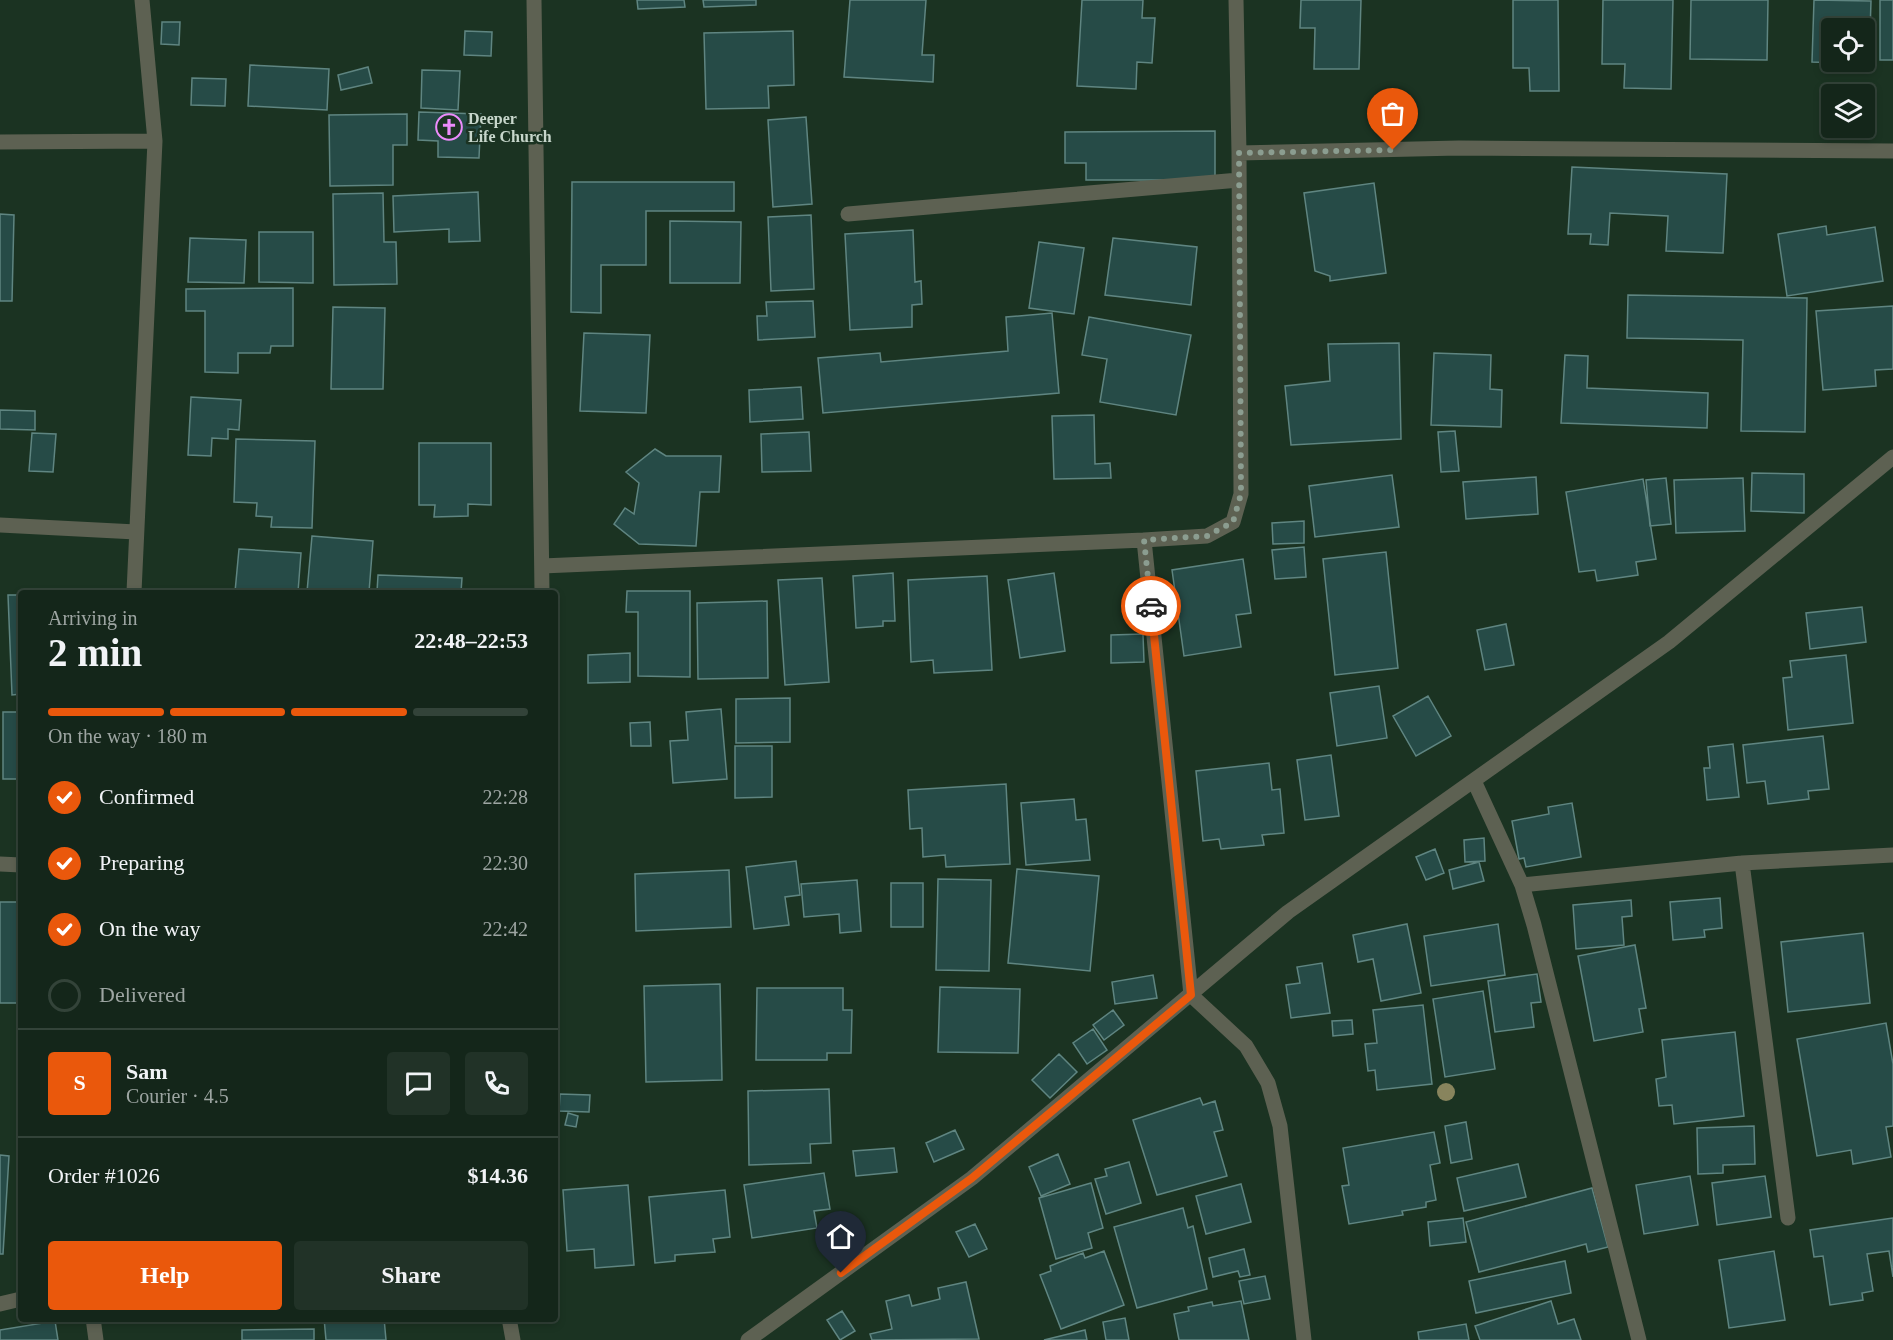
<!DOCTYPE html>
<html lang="en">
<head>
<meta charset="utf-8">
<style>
  body { margin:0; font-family:Georgia,serif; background:#213227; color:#f1f3f6; height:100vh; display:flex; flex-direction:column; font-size:22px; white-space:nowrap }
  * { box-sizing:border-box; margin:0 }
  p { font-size:20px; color:#9da5a2 }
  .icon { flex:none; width:33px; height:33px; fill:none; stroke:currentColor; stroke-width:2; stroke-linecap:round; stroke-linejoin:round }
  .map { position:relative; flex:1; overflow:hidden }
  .drawer { position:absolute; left:18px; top:590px; width:540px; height:732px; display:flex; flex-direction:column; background:#14261a; border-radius:6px; box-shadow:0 3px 9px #0003,0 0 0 2px #334339 }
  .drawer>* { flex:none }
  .buttons { position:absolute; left:1821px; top:18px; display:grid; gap:12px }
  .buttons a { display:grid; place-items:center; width:54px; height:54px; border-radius:6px; background:#14261a; box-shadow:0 3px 9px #0003,0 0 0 2px #334339; font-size:30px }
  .pin { position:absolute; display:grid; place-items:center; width:51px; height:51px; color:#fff; margin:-62px -26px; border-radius:50% 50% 50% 0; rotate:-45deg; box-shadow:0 0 6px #0007 }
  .pin .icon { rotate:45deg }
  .courier { position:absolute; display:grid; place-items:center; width:60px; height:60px; margin:-30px; border:4px solid #ea580c; border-radius:50%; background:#fff; color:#222; box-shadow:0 2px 8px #0007 }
  .head em { font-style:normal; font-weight:600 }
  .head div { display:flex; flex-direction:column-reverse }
  .head { display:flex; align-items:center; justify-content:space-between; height:102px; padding:0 30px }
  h1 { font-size:39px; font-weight:600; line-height:45px }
  .bar { display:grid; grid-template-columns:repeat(4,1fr); gap:9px 6px; align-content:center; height:72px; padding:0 30px }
  .bar i { height:8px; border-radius:4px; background:#334339 }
  .bar .selected { background:#ea580c }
  .bar p { grid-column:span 4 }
  .line { display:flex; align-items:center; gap:15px; padding:0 30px; border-top:2px solid #334339 }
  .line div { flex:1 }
  .round { display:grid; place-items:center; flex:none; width:63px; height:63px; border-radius:6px; background:#213227 }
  ol { padding:0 30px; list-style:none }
  li { display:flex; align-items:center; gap:18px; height:66px }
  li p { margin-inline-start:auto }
  li .icon { padding:6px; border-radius:50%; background:#ea580c; color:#fff; stroke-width:4 }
  li:last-child { color:#9da5a2 }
  li i { width:33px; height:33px; border:3px solid #334339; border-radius:50% }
  .primary-button { display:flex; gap:12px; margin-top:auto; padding:12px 30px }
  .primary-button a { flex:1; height:69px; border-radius:6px; background:#ea580c; color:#fff; font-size:24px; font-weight:600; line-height:69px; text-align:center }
  .primary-button a+a { background:#213227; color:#f1f3f6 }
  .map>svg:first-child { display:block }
</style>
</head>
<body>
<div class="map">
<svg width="1893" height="1340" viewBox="0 0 1893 1340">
  <rect width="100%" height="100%" fill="#1b3322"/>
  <!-- building -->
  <path fill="#264b47" stroke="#5f8581" stroke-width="1.5" fill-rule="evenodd" d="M637,0h47l1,7 -47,2z
    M703,0h53v5l-52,2z
    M850,0h76l-4,55h12l-1,27 -89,-5z
    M1082,0h61l-1,18h13l-3,45 -15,-1 -1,27 -59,-3z
    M1301,0h60l-2,69h-45l1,-41h-15z
    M1513,0h45l1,91h-29l-1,-23h-16z
    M1603,0h70l-2,89 -47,-1 1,-24h-23z
    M1691,0h77l-1,60 -77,-1z
    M1814,0l57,1 -2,63 -57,-2zM1832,28h32v34h-32z
    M1880,0h13v60h-13z
    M162,22h18l-1,23 -18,-1z
    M465,31l27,1 -1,24 -27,-1z
    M793,31l1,54 -26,1 1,22 -63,1 -2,-76z
    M250,65l79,4 -2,41 -79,-4z
    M368,67l4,16 -31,7 -3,-15z
    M422,70l38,1 -2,39 -37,-2z
    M192,78l34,1 -1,27 -34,-1z
    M419,112l62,2 -2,44 -41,-1v-16l-20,-1z
    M407,114v31h-14v40l-63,1 -1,-71z
    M806,117l6,87 -39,3 -5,-87z
    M1215,131v49h-129v-17h-21v-31z
    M1572,167l155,7 -4,79 -57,-2 2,-35 -58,-3 -2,32 -18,-1 1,-10h-23z
    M572,182h162v29h-88v54h-45v48l-30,-1z
    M1374,183l12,90 -56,8v-5l-15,-5 -11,-78z
    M478,192l2,49 -31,1v-13l-55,3 -1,-36z
    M383,193l1,49h12l1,42 -63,1 -1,-91z
    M0,214l14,1 -2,86h-12z
    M811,215l3,74 -43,2 -3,-74z
    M670,221l71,1 -1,61h-70z
    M1826,226l1,9 48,-8 8,54 -96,15 -9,-62z
    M913,230l2,52 6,-1 1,23 -10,1v22l-62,3 -5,-96z
    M259,232h54v51l-54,-1z
    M190,238l56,2 -2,43 -56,-1z
    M1113,238l84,9 -6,58 -86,-10z
    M1039,242l45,6 -10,66 -45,-6z
    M293,288v58h-22l-1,7h-32v20l-33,-1v-61h-19v-22z
    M1628,295l179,3 -2,134 -64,-1 2,-91 -116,-2z
    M813,301l2,36 -57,3 -1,-24h10l-1,-14z
    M1893,306v63l-18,1 1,16 -53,4 -7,-79z
    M333,307l52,1 -2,81h-52z
    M1052,313l7,80 -236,20 -5,-55 62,-5 1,9 127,-11 -2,-34z
    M1089,317l102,18 -15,80 -76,-13 7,-43 -25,-4z
    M584,333l66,2 -4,78 -66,-2z
    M1399,343l2,96 -110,6 -6,-59 45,-5 -2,-37z
    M1434,353l57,2 -1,34 12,1 -1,37 -70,-2z
    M1565,355l23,1 -1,32 121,5 -1,35 -146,-5z
    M801,387l2,32 -53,3 -1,-32z
    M191,397l50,3 -2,30 -11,-1v10l-16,-1 -1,18 -23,-1z
    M0,410l35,1v19l-35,-1z
    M1094,415l1,49 15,-1 1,15 -57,1 -2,-63z
    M1455,431l4,40 -18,1 -3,-40z
    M809,432l2,39 -49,1 -1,-38z
    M32,433l24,1 -3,38 -24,-1z
    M236,439l79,2 -3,87 -41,-1 1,-10 -16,-1 1,-13 -23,-1z
    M419,443h72v62l-23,-1v12l-34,1 1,-12h-16z
    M655,449l11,7h55l-2,36h-19l-4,54 -57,-2 -25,-20 11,-16 9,6 5,-31 -13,-11z
    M1752,473l52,1v39l-53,-2z
    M1392,475l7,52 -84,10 -6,-51z
    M1536,477l2,37 -72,5 -3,-37z
    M1666,478l5,46 -21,2 -4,-46z
    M1743,478l2,53 -69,2 -2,-53z
    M1643,479l13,80 -20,3 2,13 -41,6 -2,-11 -16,2 -13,-80z
    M1304,521v22l-31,1 -1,-21z
    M312,536l61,5 -4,51h-62z
    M1304,547l2,30 -31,2 -3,-29z
    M239,549l62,4 -3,39h-63z
    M1386,552l12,116 -63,7 -12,-116z
    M1243,559l8,54 -15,2 5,32 -57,9 -12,-86z
    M893,573l2,48h-12v5l-27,2 -3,-52z
    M1054,573l11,78 -45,7 -12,-78z
    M378,575l84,3 -1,14h-84z
    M987,576l5,94 -58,3 -1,-13 -22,2 -3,-82z
    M822,578l7,104 -44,3 -7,-105z
    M627,591h63v86l-52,-1v-64h-12z
    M8,595h13v99l-9,1z
    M767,601l1,77 -70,1 -1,-76z
    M1862,607l4,35 -56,7 -4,-36z
    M1506,624l8,41 -29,5 -8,-40z
    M1143,634l1,28 -33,1v-28z
    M630,653v29l-42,1v-28z
    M1846,655l7,68 -65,7 -5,-52 9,-1 -2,-16z
    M1379,686l8,52 -50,8 -7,-53z
    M1428,696l23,40 -35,20 -23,-40z
    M790,698v44l-54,1v-44z
    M721,709l6,70 -54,4 -3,-42 18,-1 -2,-28z
    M3,712h18v67h-18z
    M650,722l1,24h-20l-1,-23z
    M1823,736l6,53 -21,2 1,8 -41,5 -3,-23 -18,2 -4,-38z
    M1733,744l6,53 -32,3 -3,-32h6l-2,-21z
    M735,746h37v51l-37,1z
    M1331,755l8,61 -34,4 -8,-60z
    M1269,763l3,27 8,-1 4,44 -22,2 2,10 -43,4 -2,-10 -16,2 -7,-70z
    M1006,784l4,80 -64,3 -1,-12 -22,2 -1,-29 -12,1 -2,-39z
    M1074,799l2,21 10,-1 4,41 -64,5 -5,-62z
    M1572,803l9,54 -55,10 -2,-9 -5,1 -7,-38 37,-7 -1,-7z
    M1484,838l1,23 -20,1 -1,-22z
    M1435,849l9,24 -18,7 -10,-23z
    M796,861l4,34 -15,2 4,28 -35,4 -8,-62z
    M1479,862l5,19 -31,8 -4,-19z
    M1017,869l82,7 -9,95 -82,-8z
    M729,870l2,57 -95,4 -1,-57z
    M938,879l53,1 -2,91 -53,-1z
    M857,880l4,51 -21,2 -1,-19 -35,3 -3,-33z
    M891,883h32v44h-32z
    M1720,898l2,30 -18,2 1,7 -32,3 -3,-38z
    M1631,900l1,16 -10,1 2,28 -48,4 -3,-44z
    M0,902h21v101h-21z
    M1407,924l14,69 -40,8 -8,-42 -15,3 -5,-27z
    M1498,924l7,51 -74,11 -7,-50z
    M1863,933l7,70 -82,9 -7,-70z
    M1635,945l11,63 -7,1 4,23 -49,9 -16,-85z
    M1322,963l8,50 -39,5 -5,-33 14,-2 -3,-16z
    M1537,974l4,28 -10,1 3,24 -39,5 -7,-51z
    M1153,975l4,23 -42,6 -3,-22z
    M720,984l2,96 -76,2 -2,-96z
    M940,987l80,2 -2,64 -80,-1z
    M757,988h86v22h9l-1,43h-24v7h-71z
    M1483,991l12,78 -50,8 -12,-78z
    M1423,1005l9,79 -55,6 -2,-20 -7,1 -3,-27 12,-1 -4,-33z
    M1113,1010l11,15 -20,15 -11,-15z
    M1352,1020l1,14 -20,2 -1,-15z
    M1886,1023l7,41v62l-7,1 5,30 -38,7 -2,-14 -34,6 -20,-117z
    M1093,1029l14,21 -20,14 -14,-21z
    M1735,1032l9,84 -70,8 -2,-19 -13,1 -3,-27 10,-2 -4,-37z
    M1059,1054l18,18 -27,26 -18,-18z
    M829,1089l2,54 -21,1 1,19 -62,2 -1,-74z
    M560,1094l30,1 -1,17 -30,-1z
    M1200,1098l3,7 12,-4 8,29 -9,2 13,44 -70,19 -24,-75z
    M568,1113l10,3 -2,11 -11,-2z
    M1466,1122l6,37 -21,4 -6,-37z
    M1754,1126l1,38 -32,1v8l-25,1 -1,-46z
    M955,1130l9,19 -30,13 -8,-19z
    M1434,1132l6,31 -10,2 6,35 -10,2v5l-24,4 1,4 -54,9 -7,-38 7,-1 -6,-37z
    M894,1148l3,24 -41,4 -3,-25z
    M1058,1154l12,30 -29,12 -12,-29z
    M0,1155l9,1 -6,98h-3z
    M1129,1162l12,41 -35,11 -11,-35 12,-3 -2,-7z
    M1518,1164l8,33 -62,14 -7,-33z
    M824,1173l6,36 -16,2 3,17 -65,10 -8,-53z
    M1690,1176l8,49 -54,9 -8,-49z
    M1765,1176l6,41 -54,8 -5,-42z
    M1091,1183l12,45 -15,5 4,15 -36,11 -17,-61z
    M1241,1184l10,38 -45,12 -10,-38z
    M628,1185l6,80 -39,3 -1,-19 -27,2 -4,-61z
    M1592,1188l16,59 -20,5 -2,-8 -107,28 -13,-50z
    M725,1190l5,47 -17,2 2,13 -40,3v6l-20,2 -6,-66z
    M1183,1208l5,20 5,-2 14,63 -70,19 -23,-81z
    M1463,1218l3,24 -36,4 -2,-24z
    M1893,1218v59l-4,-26 -22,3 6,37 -11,2 1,7 -33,5 -7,-49 -9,1 -4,-27z
    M975,1224l12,25 -18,8 -13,-25z
    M1244,1249l6,26 -10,2 -2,-6 -25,6 -4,-19z
    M1104,1251l20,54 -63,24 -21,-54 11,-4 -1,-5 33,-13 2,5z
    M1774,1251l11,69 -56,8 -10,-68z
    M1565,1261l6,32 -95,20 -7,-32z
    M1265,1276l5,23 -26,5 -5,-23z
    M966,1282l13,57 -107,1 -2,-6 22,-5 -6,-28 23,-6 3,11 28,-7 -2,-11z
    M1241,1301l8,39h-70l-5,-26 15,-3 -1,-4 24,-5 1,4z
    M1551,1301l7,23 16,-5 7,21h-101l-5,-14z
    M842,1311l13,20 -15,9 -13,-20z
    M324,1318h60l2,22h-60z
    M1125,1318l4,22h-23l-3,-18z
    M55,1321l3,19h-58v-10z
    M1466,1324l3,16h-50l-1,-8z
    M314,1329v11h-72v-10z
    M1085,1330l2,10h-43z"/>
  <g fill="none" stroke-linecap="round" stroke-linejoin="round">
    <!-- street -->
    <path stroke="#5d6152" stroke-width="15" d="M534,0l8,592
      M1236,0l3,153 220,-5 434,3
      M0,142l155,-1
      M848,214l391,-34
      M0,525l136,7
      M1144,540l47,455 55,51 22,37 12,43 24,214
      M542,566l602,-26 63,-4 26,-14 8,-28 -2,-341
      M134,592l21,-451 -13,-141
      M1474,781l48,104 12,40 105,415
      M1742,863l46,355
      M0,864l21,1
      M1522,885l220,-22 151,-8
      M0,1304l21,-5
      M93,1318l3,22
      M509,1318l4,22
      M748,1340l224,-162 316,-266 381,-270 224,-185"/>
  </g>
  <!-- trees -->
  <circle fill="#88845d" cx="1446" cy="1092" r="9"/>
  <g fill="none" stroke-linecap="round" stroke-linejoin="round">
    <!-- done -->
    <path stroke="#8b9d90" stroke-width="6" stroke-dasharray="0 10.8" d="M1151,606l-7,-66 63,-4 26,-14 8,-28 -2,-341 154,-3"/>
    <!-- route -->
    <path stroke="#ea580c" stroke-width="8" d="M841,1273l131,-95 219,-183 -40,-389"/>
  </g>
  <!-- icons -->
  <defs>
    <g id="church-ring" transform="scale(1.35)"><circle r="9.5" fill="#1b3322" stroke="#ec8cfb" stroke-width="1.5"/><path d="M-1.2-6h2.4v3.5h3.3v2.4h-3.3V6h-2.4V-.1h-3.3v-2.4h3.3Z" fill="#ec8cfb"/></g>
  </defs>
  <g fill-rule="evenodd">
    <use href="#church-ring" x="449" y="127"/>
  </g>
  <g text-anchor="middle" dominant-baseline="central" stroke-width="5" stroke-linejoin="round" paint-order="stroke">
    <!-- poi labels -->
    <g font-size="16" font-weight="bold" fill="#c7d6cb" stroke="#1b3322" text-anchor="start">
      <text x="468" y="118">Deeper<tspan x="468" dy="18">Life Church</tspan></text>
    </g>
  </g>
</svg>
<div class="buttons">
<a><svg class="icon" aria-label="locate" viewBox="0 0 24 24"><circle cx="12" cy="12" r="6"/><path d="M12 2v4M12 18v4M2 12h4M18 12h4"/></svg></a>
<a><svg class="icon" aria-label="layers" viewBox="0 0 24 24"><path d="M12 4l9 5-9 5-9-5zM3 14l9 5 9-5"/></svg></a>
</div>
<div class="pin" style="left:1393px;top:150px;background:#ea580c"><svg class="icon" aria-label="bag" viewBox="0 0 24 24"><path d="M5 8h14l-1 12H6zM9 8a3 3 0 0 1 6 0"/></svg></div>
<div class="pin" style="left:841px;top:1273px;background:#1f2937"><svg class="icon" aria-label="home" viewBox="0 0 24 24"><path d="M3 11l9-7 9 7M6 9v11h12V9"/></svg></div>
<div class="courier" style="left:1151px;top:606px"><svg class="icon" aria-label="car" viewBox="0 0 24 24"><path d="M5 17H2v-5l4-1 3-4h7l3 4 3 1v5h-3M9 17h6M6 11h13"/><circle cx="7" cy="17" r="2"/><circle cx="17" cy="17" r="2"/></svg></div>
<section class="drawer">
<div class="head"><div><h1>2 min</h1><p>Arriving in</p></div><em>22:48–22:53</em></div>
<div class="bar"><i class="selected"></i><i class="selected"></i><i class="selected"></i><i></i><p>On the way · 180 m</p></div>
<ol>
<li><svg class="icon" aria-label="check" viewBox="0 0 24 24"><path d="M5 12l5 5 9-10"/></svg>Confirmed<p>22:28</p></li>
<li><svg class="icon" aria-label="check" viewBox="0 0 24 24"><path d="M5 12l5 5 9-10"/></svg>Preparing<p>22:30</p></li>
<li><svg class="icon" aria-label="check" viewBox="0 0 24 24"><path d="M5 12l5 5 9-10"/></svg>On the way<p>22:42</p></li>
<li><i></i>Delivered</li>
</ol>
<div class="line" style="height:108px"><b class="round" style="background:#ea580c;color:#fff">S</b><div><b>Sam</b><p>Courier · 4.5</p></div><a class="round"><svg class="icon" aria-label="chat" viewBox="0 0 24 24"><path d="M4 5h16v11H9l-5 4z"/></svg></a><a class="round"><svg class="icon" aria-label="phone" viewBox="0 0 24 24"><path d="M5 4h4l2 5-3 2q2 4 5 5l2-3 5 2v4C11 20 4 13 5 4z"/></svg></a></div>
<div class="line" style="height:78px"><div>Order #1026</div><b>$14.36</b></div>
<div class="primary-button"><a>Help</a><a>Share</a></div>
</section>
</div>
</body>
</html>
